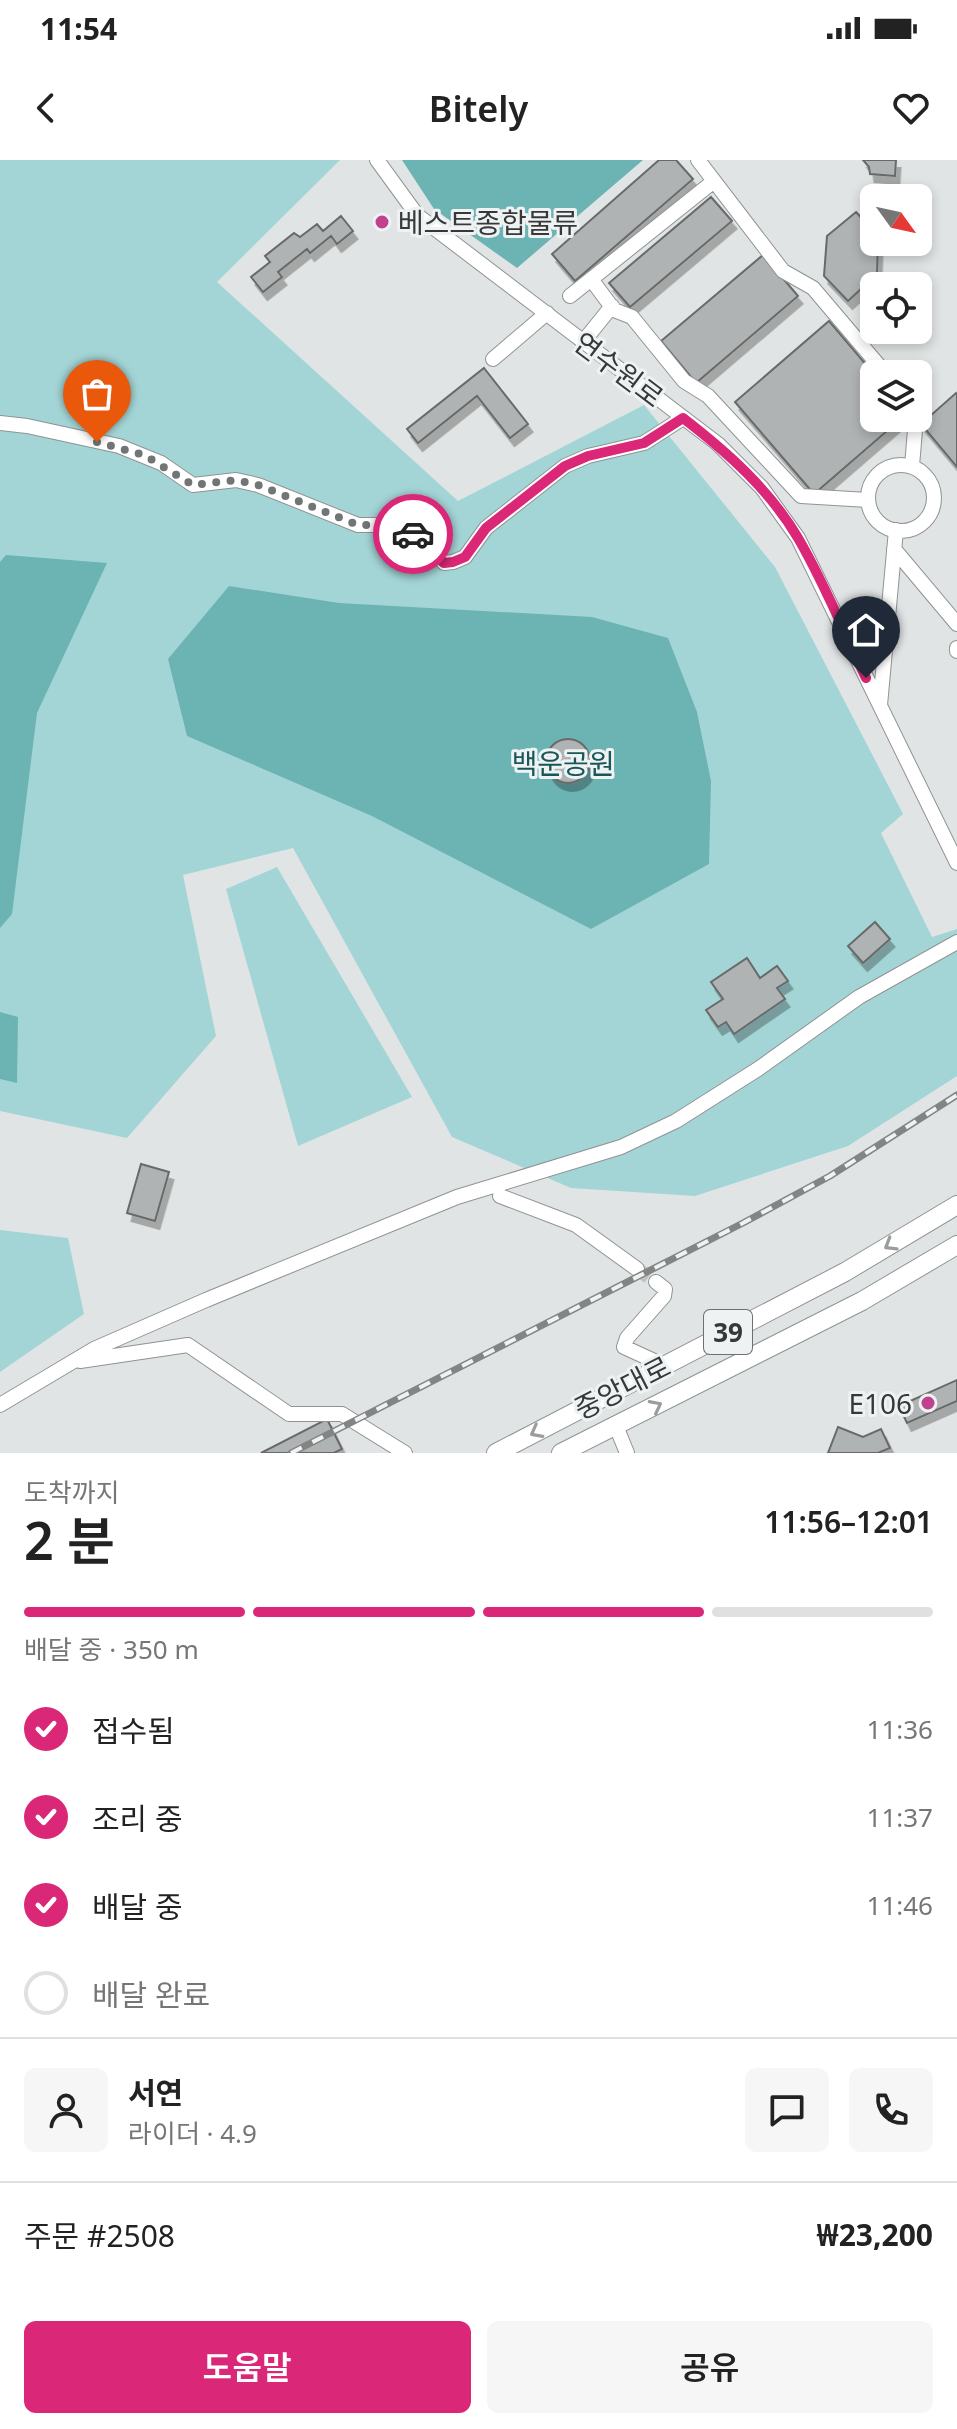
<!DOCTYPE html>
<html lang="ko">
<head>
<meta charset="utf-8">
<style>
  body { margin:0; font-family:"Noto Sans","Noto Sans KR",sans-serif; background:#f6f6f6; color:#222; height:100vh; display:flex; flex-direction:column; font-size:30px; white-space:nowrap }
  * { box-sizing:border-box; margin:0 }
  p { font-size:26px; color:#767676 }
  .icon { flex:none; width:44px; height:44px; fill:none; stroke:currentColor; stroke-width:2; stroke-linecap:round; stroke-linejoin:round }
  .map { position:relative; height:1293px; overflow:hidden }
  .drawer { display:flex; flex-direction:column; background:#fff; flex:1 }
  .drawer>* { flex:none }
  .needle { width:52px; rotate:123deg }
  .tools { position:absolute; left:860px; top:24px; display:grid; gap:16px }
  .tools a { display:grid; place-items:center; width:72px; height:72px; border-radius:12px; background:#fff; box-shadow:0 4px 12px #0003; font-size:40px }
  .pin { position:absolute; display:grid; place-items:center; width:68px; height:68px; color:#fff; margin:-82px -34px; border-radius:50% 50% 50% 0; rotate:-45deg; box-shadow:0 0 8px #0007 }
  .pin .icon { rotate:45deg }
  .courier { position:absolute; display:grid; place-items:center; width:80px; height:80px; margin:-40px; border:6px solid #db2777; border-radius:50%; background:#fff; color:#222; box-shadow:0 2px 10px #0007 }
  .summary em { font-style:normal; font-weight:600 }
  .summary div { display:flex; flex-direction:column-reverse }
  .summary { display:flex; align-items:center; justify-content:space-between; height:136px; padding:0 24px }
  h1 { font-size:52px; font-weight:600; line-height:60px }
  .bar { display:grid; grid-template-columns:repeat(4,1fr); gap:12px 8px; align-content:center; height:96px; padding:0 24px }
  .bar i { height:10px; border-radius:6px; background:#e0e0e0 }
  .bar .current { background:#db2777 }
  .bar p { grid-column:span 4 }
  .line { display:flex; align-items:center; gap:20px; padding:0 24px; border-top:2px solid #e0e0e0 }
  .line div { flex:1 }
  .round { display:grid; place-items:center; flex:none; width:84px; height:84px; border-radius:12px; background:#f6f6f6 }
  ol { padding:0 24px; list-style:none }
  li { display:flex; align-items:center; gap:24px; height:88px }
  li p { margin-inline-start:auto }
  li .icon { padding:8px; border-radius:50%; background:#db2777; color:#fff; stroke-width:4 }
  li:last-child { color:#767676 }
  li i { width:44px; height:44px; border:4px solid #e0e0e0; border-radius:50% }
  .action { display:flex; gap:16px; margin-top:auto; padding:16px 24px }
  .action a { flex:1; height:92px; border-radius:12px; background:#db2777; color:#fff; font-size:32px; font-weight:600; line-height:92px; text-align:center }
  .action a+a { background:#f6f6f6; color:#222 }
  .status { display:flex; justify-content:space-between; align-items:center; height:56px; padding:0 40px; background:#fff; direction:ltr }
  .status svg { height:22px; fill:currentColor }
  header { display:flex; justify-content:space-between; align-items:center; height:104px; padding:0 24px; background:#fff; font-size:36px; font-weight:600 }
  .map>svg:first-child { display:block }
</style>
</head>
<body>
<div class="status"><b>11:54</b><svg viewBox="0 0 49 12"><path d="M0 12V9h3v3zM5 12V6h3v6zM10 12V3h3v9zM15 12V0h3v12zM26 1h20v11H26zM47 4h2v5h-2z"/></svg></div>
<header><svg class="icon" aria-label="back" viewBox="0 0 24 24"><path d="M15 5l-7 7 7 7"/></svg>Bitely<svg class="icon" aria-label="heart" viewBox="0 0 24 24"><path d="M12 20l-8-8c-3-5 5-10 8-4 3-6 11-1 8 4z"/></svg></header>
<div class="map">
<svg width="957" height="1293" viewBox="0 0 957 1293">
  <defs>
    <filter id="shadow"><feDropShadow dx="4.5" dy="8" stdDeviation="0" flood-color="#0004"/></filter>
  </defs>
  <rect width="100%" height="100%" fill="#e1e4e4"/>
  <!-- green -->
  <path fill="#a4d5d6" d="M0,0h340l-123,122 241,219 186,-96 131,162 128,247 -22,19 51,104 25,-8v147l-109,70 -153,50 -124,-8 -119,-51 -159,-289 -110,27 33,161 -89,102 -127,-27z
    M277,707l135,230 -114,49 -72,-257z
    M0,1070l68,8 16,76 -84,58z"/>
  <!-- forest -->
  <path fill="#6cb3b4" d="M402,0h241l-126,108 -83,-59z
    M6,395l101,8 -70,150 -25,201 -12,14v-366z
    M229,426l110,17 253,14 76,21 29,74 14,69 -2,83 -118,65 -219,-113 -185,-80 -19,-77z
    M0,852l18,5 -1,66 -17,-4z"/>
  <!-- building -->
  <path fill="#b0b3b3" stroke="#686b6b" stroke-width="2" filter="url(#shadow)" d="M659,0h17l17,19 -118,102 -23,-27z
    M863,0h33l-1,16 -25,-2 -1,-7z
    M711,37l21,24 -102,86 -21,-24z
    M856,52l18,19v11h4l-1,32 -29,27 -24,-25 3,-40z
    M341,56l12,15 -16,13 -6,-8 -21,17 -3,-4 -29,23 4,5 -19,15 -12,-15 19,-15 -5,-6 29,-23 6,4 17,-13 6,7z
    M763,95l35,41 -102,87 -35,-42z
    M829,161l45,53v44h28l-88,76 -79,-92z
    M484,208l44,56 -18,14 -33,-42 -59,47 -11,-14z
    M956,233l1,2v72l-36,-43z
    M546 601a22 22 0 1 1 44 0a22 22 0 1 1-44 0Z
    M875,762l15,17 -27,24 -15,-17z
    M747,798l13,20 17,-12 11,15 -11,7 8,11 -51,35 -8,-12 -8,5 -12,-17 17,-11 -12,-17z
    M141,1004l28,8 -14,49 -28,-8z
    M957,1220v21l-50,22 -8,-17z
    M327,1259l15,30 -8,4h-73z
    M838,1267l25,10 18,-8 9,19 -12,5h-50z"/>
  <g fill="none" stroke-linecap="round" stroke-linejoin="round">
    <!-- minor-tunnel -->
    <path stroke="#bfc2c2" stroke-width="14" stroke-dasharray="14 7" stroke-linecap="butt" d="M637,1109l19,13"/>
    <!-- minor casing -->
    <g stroke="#8f9393" stroke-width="16">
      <path id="minor" d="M377,0l40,55 301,229 44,44 36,50 159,325
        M698,0l85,111 30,17 73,86
        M591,119l23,31 18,7 52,64 24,15 93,100 67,4
        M570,136l144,-115
        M583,182l29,-36
        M493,199l54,-46
        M0,263l27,3 92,20 42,17 32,22 43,-5 22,5 100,40h41l31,22 14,16 9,-1 12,-5 21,-29 79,-62 23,-10 56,-13 39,-25
        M868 338a33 33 0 1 1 66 0a33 33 0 1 1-66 0Z
        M912,306l4,-48
        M894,389l63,75
        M957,488v3
        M880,545l16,-175
        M500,1036l76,29 61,44
        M656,1122l9,7 -1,7 -37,42 -3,9 39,18
        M80,1201l108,-16 101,69h53l63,39
        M0,1245l94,-56 112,-49 251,-103 164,-50 55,-26 82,-52 101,-72 98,-55
        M616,1266l11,27"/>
    </g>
    <!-- major casing -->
    <g stroke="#8f9393" stroke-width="20">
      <path id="major" d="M496,1293l349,-181 112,-67
        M561,1293l301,-152 95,-56"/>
    </g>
    <!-- minor -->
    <use href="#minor" stroke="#fff" stroke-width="14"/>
    <!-- major -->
    <use href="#major" stroke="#fff" stroke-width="18"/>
    <!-- rail casing -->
    <g stroke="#838585" stroke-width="7">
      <path id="rail" d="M291,1293l452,-230 87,-47 127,-81"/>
    </g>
    <!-- rail -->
    <use href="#rail" stroke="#eef2f2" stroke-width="4" stroke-dasharray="12" stroke-linecap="butt"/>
  </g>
  <!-- one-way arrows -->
  <defs><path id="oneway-chevron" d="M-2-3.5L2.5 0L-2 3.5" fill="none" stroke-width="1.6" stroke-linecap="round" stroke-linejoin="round" transform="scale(2)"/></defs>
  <g stroke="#9b9c9c">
    <use href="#oneway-chevron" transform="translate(890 1085) rotate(149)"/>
    <use href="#oneway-chevron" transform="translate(656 1246) rotate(-27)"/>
    <use href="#oneway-chevron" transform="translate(536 1272) rotate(152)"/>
  </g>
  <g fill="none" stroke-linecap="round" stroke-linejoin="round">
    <!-- done -->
    <path stroke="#727575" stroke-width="8" stroke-dasharray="0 14.4" d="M97,282l47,13 49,30 43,-5 22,5 100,40h41l14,9"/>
    <!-- route -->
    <path stroke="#db2777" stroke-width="10" d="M413,374l31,29 9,-1 12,-5 21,-29 79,-62 23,-10 56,-13 39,-25c44,34 87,72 115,120 26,44 46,94 68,140"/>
  </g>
  <!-- markers -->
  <g fill="#c1418d" stroke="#eef2f2" stroke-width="3">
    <circle cx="382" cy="62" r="8"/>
    <circle cx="928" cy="1243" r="8"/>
  </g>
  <g text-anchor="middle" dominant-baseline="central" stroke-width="6" stroke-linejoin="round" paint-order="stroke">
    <!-- shield labels -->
    <rect fill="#eef2f2" stroke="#6e7070" stroke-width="2" x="704" y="1150" width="48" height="44" rx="6"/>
    <g font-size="26" font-weight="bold" fill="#373939">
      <text x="728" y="1172">39</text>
    </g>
    <!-- poi labels -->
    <g font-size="28" fill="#373939" stroke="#eef2f2" text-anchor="start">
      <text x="398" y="62">베스트종합물류</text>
      <text x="912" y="1243" text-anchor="end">E106</text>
    </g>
    <!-- street labels -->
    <g font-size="28" fill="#373939" stroke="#eef2f2">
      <text transform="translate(619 209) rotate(37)">연수원로</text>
      <text transform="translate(622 1227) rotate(-27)">중앙대로</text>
    </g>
    <!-- park labels -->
    <g font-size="28" fill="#185658" stroke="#eef2f2">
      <text x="563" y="603">백운공원</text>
    </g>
  </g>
</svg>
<div class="tools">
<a><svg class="needle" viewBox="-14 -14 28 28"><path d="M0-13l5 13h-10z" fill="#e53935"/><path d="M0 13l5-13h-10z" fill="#767676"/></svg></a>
<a><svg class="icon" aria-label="locate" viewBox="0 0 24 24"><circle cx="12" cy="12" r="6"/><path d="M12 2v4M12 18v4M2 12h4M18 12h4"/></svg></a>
<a><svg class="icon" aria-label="layers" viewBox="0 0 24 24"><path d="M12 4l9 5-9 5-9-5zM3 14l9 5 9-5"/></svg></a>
</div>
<div class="pin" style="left:97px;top:282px;background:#ea580c"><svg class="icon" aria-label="bag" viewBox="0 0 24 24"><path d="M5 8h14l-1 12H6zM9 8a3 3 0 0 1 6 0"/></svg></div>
<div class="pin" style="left:866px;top:518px;background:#1f2937"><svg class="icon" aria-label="home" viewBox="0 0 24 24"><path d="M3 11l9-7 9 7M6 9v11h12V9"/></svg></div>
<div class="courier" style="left:413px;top:374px"><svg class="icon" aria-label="car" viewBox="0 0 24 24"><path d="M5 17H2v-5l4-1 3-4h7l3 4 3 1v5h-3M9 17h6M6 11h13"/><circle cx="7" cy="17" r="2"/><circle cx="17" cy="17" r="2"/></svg></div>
</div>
<section class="drawer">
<div class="summary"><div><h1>2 분</h1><p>도착까지</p></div><em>11:56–12:01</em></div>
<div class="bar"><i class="current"></i><i class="current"></i><i class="current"></i><i></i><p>배달 중 · 350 m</p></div>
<ol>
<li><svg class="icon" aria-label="check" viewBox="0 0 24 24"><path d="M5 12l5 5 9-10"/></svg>접수됨<p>11:36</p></li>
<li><svg class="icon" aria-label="check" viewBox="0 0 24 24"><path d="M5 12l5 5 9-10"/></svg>조리 중<p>11:37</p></li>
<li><svg class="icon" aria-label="check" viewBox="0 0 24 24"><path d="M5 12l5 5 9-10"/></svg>배달 중<p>11:46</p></li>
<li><i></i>배달 완료</li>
</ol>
<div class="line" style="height:144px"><a class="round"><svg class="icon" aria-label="person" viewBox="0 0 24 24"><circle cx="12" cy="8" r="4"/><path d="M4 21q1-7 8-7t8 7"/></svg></a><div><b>서연</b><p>라이더 · 4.9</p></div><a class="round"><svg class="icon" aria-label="chat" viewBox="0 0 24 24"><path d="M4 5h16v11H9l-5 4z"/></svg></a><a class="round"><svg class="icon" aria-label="phone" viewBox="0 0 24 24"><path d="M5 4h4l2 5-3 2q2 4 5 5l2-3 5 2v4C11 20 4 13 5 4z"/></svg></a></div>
<div class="line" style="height:104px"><div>주문 #2508</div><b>₩23,200</b></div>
<div class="action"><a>도움말</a><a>공유</a></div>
</section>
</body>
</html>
